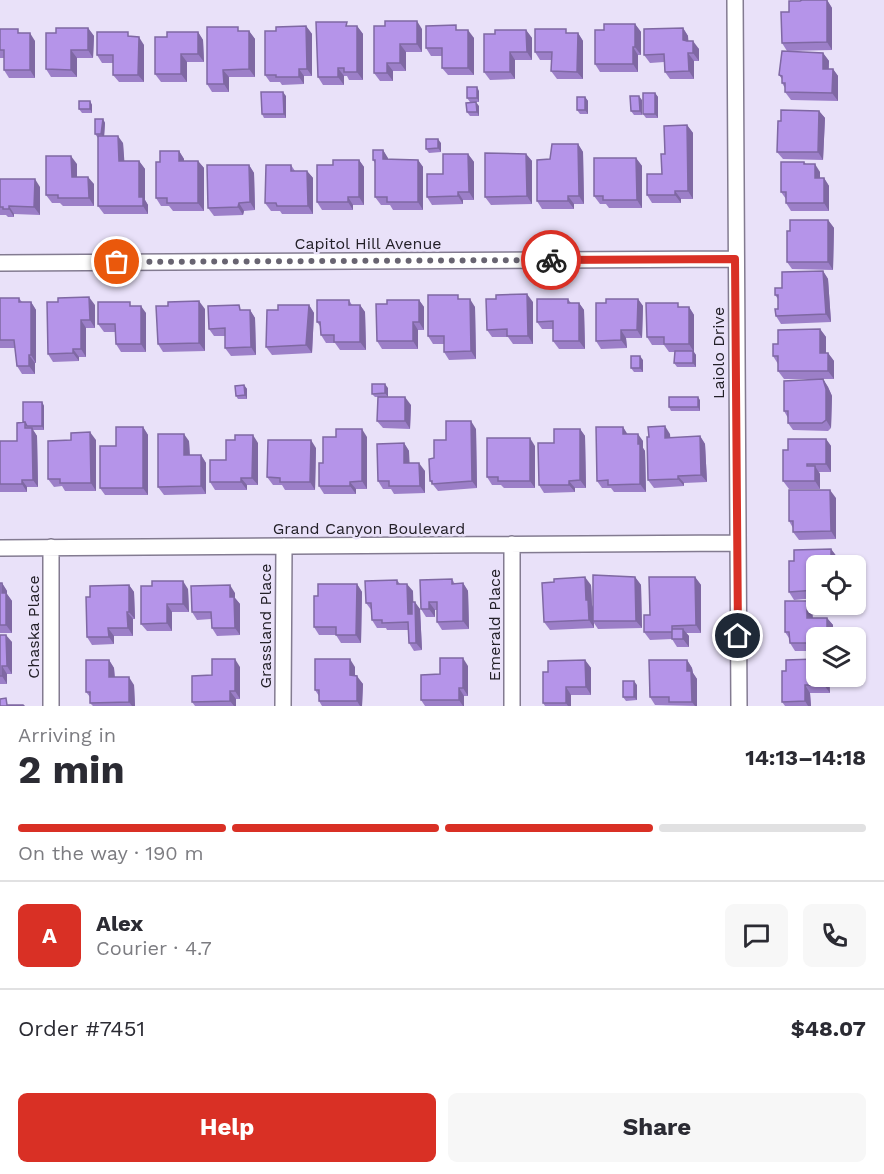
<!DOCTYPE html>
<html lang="en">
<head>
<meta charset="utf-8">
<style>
  body { margin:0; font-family:"Work Sans",sans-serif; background:#f7f7f7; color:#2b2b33; height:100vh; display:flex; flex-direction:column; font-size:22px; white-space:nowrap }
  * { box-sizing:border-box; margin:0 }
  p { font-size:20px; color:#7c7c81 }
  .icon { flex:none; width:33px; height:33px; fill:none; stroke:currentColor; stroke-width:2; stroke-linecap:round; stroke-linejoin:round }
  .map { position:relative; height:706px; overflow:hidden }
  .sheet { display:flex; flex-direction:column; background:#fff; flex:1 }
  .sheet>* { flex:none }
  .controls { position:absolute; left:806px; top:555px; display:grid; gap:12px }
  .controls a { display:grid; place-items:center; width:60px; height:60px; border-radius:9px; background:#fff; box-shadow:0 2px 4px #0004; font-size:30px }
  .pin { position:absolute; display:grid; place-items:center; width:51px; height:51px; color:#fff; margin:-26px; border:3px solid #fff; border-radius:50%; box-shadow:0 2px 6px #0007 }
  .courier { position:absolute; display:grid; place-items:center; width:60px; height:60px; margin:-30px; border:4px solid #d93025; border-radius:50%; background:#fff; color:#222; box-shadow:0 2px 8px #0007 }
  .head em { font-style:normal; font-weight:700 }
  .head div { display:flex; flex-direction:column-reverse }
  .head { display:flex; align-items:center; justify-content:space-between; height:102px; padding:0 18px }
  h1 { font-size:39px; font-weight:700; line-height:45px }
  .bar { display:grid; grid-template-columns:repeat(4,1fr); gap:9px 6px; align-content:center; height:72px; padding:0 18px }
  .bar i { height:8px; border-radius:4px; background:#e1e1e2 }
  .bar .selected { background:#d93025 }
  .bar p { grid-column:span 4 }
  .line { display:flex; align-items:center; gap:15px; padding:0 18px; border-top:2px solid #e1e1e2 }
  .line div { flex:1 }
  .round { display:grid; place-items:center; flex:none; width:63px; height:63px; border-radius:9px; background:#f7f7f7 }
  .cta { display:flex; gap:12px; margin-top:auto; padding:12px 18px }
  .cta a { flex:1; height:69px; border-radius:9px; background:#d93025; color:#fff; font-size:24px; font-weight:700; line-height:69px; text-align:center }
  .cta a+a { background:#f7f7f7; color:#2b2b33 }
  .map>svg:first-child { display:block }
</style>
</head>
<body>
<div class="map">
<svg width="884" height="706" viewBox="0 0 884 706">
  <rect width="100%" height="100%" fill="#e9e1f9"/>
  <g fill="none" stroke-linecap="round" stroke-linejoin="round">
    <!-- minor casing -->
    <g stroke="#837b91" stroke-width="18">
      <path id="minor" d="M735,0l4,706
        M0,263l735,-4
        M512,544v162
        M51,547v159
        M0,548l738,-5
        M283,706l1,-160"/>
    </g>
    <!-- minor -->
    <use href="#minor" stroke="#fff" stroke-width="15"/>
  </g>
  <!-- wall -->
  <path fill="#9c7fc8" d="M827,0l5,8v42l-45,1 -5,-8 32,-42z
    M635,24l6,8v23h-3v17h-38l-5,-8 9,-34z
    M306,26l6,8v42h-8v8l-22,1 -2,-3h-10l-5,-7 11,-44z
    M349,26h8l6,8v46h-14l-2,-4h-3v9h-21l-5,-8z
    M385,26l37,3v23h-16v19h-13v10h-13l-6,-8z
    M88,28l6,8 -1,22h-16v19h-26l-5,-8 10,-36z
    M683,28l5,8v5l11,8v12h-5v18h-24l-5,-7 -1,-10 -14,1 -6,-8z
    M0,29l21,4 14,8v37h-26l-5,-8v-12h-4z
    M459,30l15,8v37h-26l-6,-7v-12h-11l-5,-8z
    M526,30l6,8v22h-17v19l-25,1 -6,-8 11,-38z
    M241,31h8l6,8v38h-26v15h-17l-5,-8z
    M198,32l5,8 1,22h-17v20h-26l-6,-8 12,-37z
    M569,33h9l5,8v38h-26l-6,-8 1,-11h-12l-5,-8z
    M131,37l13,8v37h-25l-6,-7v-12h-11l-5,-8z
    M823,53l6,8v8h4l5,7v25l-47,-1 -6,-8v-4l-3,-5v-4l-3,-4z
    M479,91v11h-9l-3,-4z
    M655,93l3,4v21h-12l-3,-4z
    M286,96v22h-22l-2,-4z
    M585,97l3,4v13h-8l-3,-4z
    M642,100v15h-8l-3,-4z
    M90,101l2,4v8h-10l-3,-4z
    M479,106v10h-9l-3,-4z
    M819,111l6,7 -2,42 -40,-1 -6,-7 4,-31z
    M103,119l2,4 -1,13 19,7 1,18h15l6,8v31l3,5v9h-44l-6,-8v-68l-3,-4z
    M687,125l6,8v66h-12v4h-29l-5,-8 15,-21 3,-20z
    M441,143v9l-12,1 -3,-4z
    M578,144l5,8 1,52h-10v5h-32l-5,-8 13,-42z
    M383,150l5,9 30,1 5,7v43h-30l-3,-5h-9l-6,-8v-34l-2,-3z
    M179,151l5,8v2h14l6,7v43h-31l-4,-5h-8l-5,-8 4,-36z
    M468,154l6,8v38h-11v4l-31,1 -5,-8 16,-23z
    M526,154l6,7v43l-41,1 -6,-8z
    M636,158l6,8v42h-33l-3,-4h-6l-6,-8z
    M359,160l5,7v38h-11v5h-31l-5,-8 16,-37z
    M804,162l2,2 14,8v6h4l5,8v25h-38l-5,-8v-4l-5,-7z
    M77,164v13l17,7v22h-31l-3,-3h-8l-6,-8z
    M249,165l5,8 1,37 -11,1 -1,4 -29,1 -6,-8z
    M291,165l4,6h12l6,7v36h-31l-2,-3h-9l-6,-8z
    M0,179l40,8v28l-26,-1v3h-6l-2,-2h-6z
    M828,220l6,8 -1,42 -41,-1 -5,-7 3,-31z
    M823,271l5,8 3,43 -50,2 -5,-8 2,-7v-10l-3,-4 7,-7z
    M0,298h19l3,4h9l5,8v53h-1v11h-13l-5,-8 -2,-18h-15z
    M461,299l14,8 1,52 -27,1 -5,-8v-8h-11l-5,-8z
    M568,299l3,4h8l5,7 1,39h-26l-6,-8v-12h-11l-5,-7z
    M638,299l5,7 -1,32h-16l1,10 -26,1 -5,-8 10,-38z
    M349,300l3,5h8l5,7 1,38h-26l-5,-7h-9l-5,-8 -1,-9 -3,-4z
    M419,300l5,7v23h-6v19h-36l-5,-8 10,-37z
    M533,302v42h-20l-5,-7h-16l-5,-7z
    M95,305v23h-9v29h-7v4l-26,1 -5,-8z
    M309,305l5,8 -2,40 -40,2 -6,-8 12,-37z
    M133,306l13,7v39h-25l-5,-8v-12h-12l-6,-8z
    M681,307h8l5,8v37l2,3v12h-19l-3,-4 1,-11h-6l-5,-7h-12l-5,-8z
    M205,309v42l-42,1 -5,-8z
    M243,310h7l5,8 1,37 -25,1 -6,-8v-12h-11l-5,-7z
    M820,329l6,8v16h2l6,8v18h-50l-6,-8v-7l-5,-8 5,-12z
    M643,360v12h-9l-3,-4z
    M823,379l5,8 4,9 -1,32 -3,3 -35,-1 -5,-7v-5l-4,-7z
    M244,385l3,4v10h-9l-2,-3z
    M388,388v9l23,8 -1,24 -27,-1 -6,-7 1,-24h-3l-3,-3z
    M700,400v11h-29l-2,-4z
    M42,402l2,4v24h-11l4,6 1,51h-11v5h-27v-51h17l6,-19z
    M143,427l5,8v60h-43l-5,-7 16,-42z
    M623,427l4,7 16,7v7l2,3 1,41h-32l-3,-4h-9l-5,-7z
    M476,429l1,59 -39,3 -8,-10 4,-23 12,-18z
    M580,429l5,7 1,52h-11v4l-31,1 -5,-8 15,-42z
    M670,434v4l30,-2 5,8 2,38 -23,1v3l-30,2 -6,-8z
    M367,437v52h-11v5h-32l-5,-8 4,-23z
    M826,439l5,7v26h-12l1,2v15h-31l-6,-8 5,-31z
    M96,440v51h-31l-3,-5 -8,1 -6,-8z
    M235,440l23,3v42h-11v5h-32l-5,-8 16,-22z
    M189,441l1,14h11l5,8v31l-42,1 -6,-8z
    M404,443l5,8v12l16,8v22l-31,1 -3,-5h-8l-5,-8z
    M535,446v42h-31l-3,-3h-9l-5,-8z
    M316,448l-1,42h-30l-3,-5h-9l-6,-8z
    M836,498v41l-37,1 -6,-8v-4l-4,-7z
    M831,549l6,8v9h-21v32l-22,2 -5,-8 5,-31z
    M635,577l6,8 1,43 -44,1 -4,-6v5l-44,2 -6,-8 10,-40 37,3 1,20 1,2z
    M695,577l6,8v48h-15l3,3v11h-12l-5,-8 -22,1 -6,-8 6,-17z
    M452,579l3,5 8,-1 5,8 1,38 -27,1 -5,-8v-12h-2v7h-9l-5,-8z
    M397,580l3,4 13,7v11l7,7 2,41 -8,1 -5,-8 -1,-13h-21l-1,-2h-9l-5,-8v-9l-6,-8z
    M0,583h2l5,8v3l5,7v32h-12z
    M357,584l5,8 -1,51h-20l-5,-8h-17l-5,-8 4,-31z
    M129,585l5,7 1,27h-2v17h-19v8l-22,1 -5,-8 3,-40z
    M188,589l1,23h-17v19h-25l-6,-7z
    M235,593v5l5,6v31l-23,1 -5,-8 -1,-9 -14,1 -5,-8z
    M807,601l5,8 1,9h14l6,7v13h-17v13h-21l-5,-8 -1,-5 -4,-6z
    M0,635l12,7v32h-5v10h-7z
    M109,660l5,8 1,9 19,8 1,21h-42l-3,-3v-6l-4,-5z
    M585,660l6,8v27h-20v11h-26l-2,-3 5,-31z
    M687,660l5,8 1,5 4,6v27l-42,-1 -5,-8z
    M468,666v30h-4v10h-39l-4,-6 19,-26z
    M240,667v32h-4v7h-41l-3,-4 20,-27z
    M355,667v9l8,8 -1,22h-40l-3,-5v-5l-4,-6z
    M816,676h13l1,17h-20l1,13h-26l-3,-4z
    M637,685v15l-11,1 -3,-4z"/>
  <!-- shaded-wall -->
  <path fill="#7f68a3" d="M827,0l5,8v42l-5,-8z
    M417,21l5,8v23l-5,-8z
    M635,24l6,8v23l-6,-8z
    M306,26l6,8v42l-5,-7z
    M357,26l6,8v46l-6,-8z
    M88,28l6,8 -1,22 -5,-8z
    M683,28l5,8 1,12 -6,-8z
    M468,30l6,8v37l-6,-7z
    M526,30l6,8v22l-5,-8z
    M249,31l6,8v38l-6,-8z
    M198,32l5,8 1,22 -6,-8z
    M30,33l5,8v37l-5,-8z
    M578,33l5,8v38l-6,-7z
    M139,37l5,8v37l-6,-7z
    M693,41l6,8v12l-6,-8z
    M400,44l6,8v19l-6,-8z
    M633,47l5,8v17l-5,-8z
    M71,50l6,8v19l-6,-7z
    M510,52l5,8v19l-5,-7z
    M688,53l6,8v18l-5,-8z
    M823,53l6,8 -1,15 -5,-7z
    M181,54l6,8v20l-6,-8z
    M387,63l6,8v10l-6,-8z
    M338,68l6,8v9l-6,-8z
    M299,69l5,7v8l-5,-7z
    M833,69l5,7v25l-6,-8z
    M223,70l6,7v15l-5,-8z
    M477,87l2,4v11l-2,-4z
    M283,92l3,4v22l-2,-4z
    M655,93l3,4v21l-3,-4z
    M639,96l3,4v15l-2,-4z
    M585,97l3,4v13l-3,-4z
    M90,101l2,4v8l-2,-4z
    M476,102l3,4v10l-2,-4z
    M819,111l6,7 -2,42 -5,-8z
    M103,119l2,4 -1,15 -3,-4z
    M687,125l6,8v66l-5,-8z
    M118,136l5,7 2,26 -6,-8z
    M438,139l3,4v9l-3,-4z
    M578,144l5,8 1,52 -5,-8z
    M383,150l5,8v9l-5,-8z
    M179,151l5,8v9l-5,-7z
    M468,154l6,8v38l-5,-8z
    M526,154l6,7v43l-5,-8z
    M71,156l6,8v21l-5,-8z
    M636,158l6,8v42l-5,-8z
    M359,160l5,7v38l-5,-8z
    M418,160l5,7v43l-5,-8z
    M139,161l6,8v31l3,5v9l-5,-8 -4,-9z
    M198,161l6,7v43l-6,-8z
    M815,164l5,8v14l-5,-8z
    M249,165l5,8 1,37 -5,-8z
    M307,171l6,7v36l-5,-8z
    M88,177l6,7v22l-5,-8z
    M824,178l5,8v25l-5,-8z
    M35,179l5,8v28l-6,-8z
    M675,191l6,8v4l-6,-8z
    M458,192l5,8v4l-5,-8z
    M568,196l6,8v5l-6,-8z
    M348,197l5,8v5l-5,-8z
    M239,203l5,8 -1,4 -5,-8z
    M9,206l5,8v3l-5,-8z
    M828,220l6,8 -1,42 -5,-8z
    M823,271l5,8 3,43 -5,-8z
    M527,294l6,8v42l-5,-8z
    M89,297l6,8v23l-5,-8z
    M470,299l5,8 1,52 -5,-8z
    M638,299l5,7 -1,32 -5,-8z
    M419,300l5,7v23l-5,-8z
    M199,301l6,8v42l-6,-8z
    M31,302l5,8v53l-5,-8z
    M579,303l5,7 1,39 -6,-8z
    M309,305l5,8 -2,40 -6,-8z
    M360,305l5,7 1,38 -6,-8z
    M141,306l5,7v39l-5,-8z
    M689,307l5,8v37l-5,-8z
    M250,310l5,8 1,37 -5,-8z
    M81,320l5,8v29l-5,-8z
    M413,322l5,8v19l-5,-8z
    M820,329l6,8v24l-6,-8z
    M621,330l5,8 1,10 -6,-8z
    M73,349l6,8v4l-6,-8z
    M693,351l3,4v12l-3,-4z
    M828,353l6,8v18l-6,-8z
    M29,355l6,8v11l-6,-8z
    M640,356l3,4v12l-3,-4z
    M823,379l5,8 4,9 -1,32 -5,-8z
    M385,384l3,4v9l-3,-4z
    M244,385l3,4v10l-2,-4z
    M405,397l6,8 -1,24 -5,-8z
    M698,397l2,3v11l-2,-4z
    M42,402l2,4v24l-2,-4z
    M471,421l5,8 1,59 -5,-7z
    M665,426l5,8 1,12 -6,-8z
    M143,427l5,8v60l-5,-7z
    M623,427l5,8 -5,-1z
    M32,428l5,8 1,51 -5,-7z
    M362,429l5,8v52l-5,-8z
    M580,429l5,7 1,52 -6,-8z
    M90,432l6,8v51l-5,-8z
    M184,434l5,7 1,22 -6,-8z
    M638,434l5,7v7l2,3 1,41 -6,-8z
    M253,435l5,8v42l-6,-7z
    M700,436l5,8 2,38 -6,-7z
    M530,438l5,8v42l-5,-7z
    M826,439l5,7v26l-5,-8z
    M311,440l5,8 -1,42 -5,-8z
    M404,443l5,8 1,20 -6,-8z
    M201,455l5,8v31l-5,-8z
    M419,463l6,8v22l-5,-7z
    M815,466l5,8v15l-5,-8z
    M678,476l6,7v3l-6,-7z
    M241,478l6,7v5l-6,-8z
    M22,480l5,7v5l-5,-8z
    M569,481l6,7v4l-6,-7z
    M350,482l6,7v5l-6,-8z
    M830,490l6,8v41l-5,-8z
    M831,549l6,8v9h-6z
    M585,577l6,8 1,20 1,3v13l1,2v5l-5,-8 -3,-20z
    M635,577l6,8 1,43 -6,-7z
    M695,577l6,8v48l-5,-8z
    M183,581l5,8 1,23 -6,-8z
    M2,583l5,8v3l5,7v32l-6,-8 -4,-32z
    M463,583l5,8 1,38 -6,-8z
    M357,584l5,8 -1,51 -5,-8z
    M407,584l6,7 1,31 -6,-8z
    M129,585l5,7 1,27 -6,-7z
    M230,585l5,8v5l5,6v31l-5,-7 -5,-31z
    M807,601l5,8 1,16 -6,-7z
    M415,602l5,7 2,41 -6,-7z
    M429,602l6,8v7l-6,-8z
    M167,604l5,8v19l-5,-8z
    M127,612l6,7v17l-5,-8z
    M827,618l6,7v13h-6z
    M108,628l6,8v8l-5,-7z
    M683,629l6,7v11l-6,-8z
    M6,635l6,7v32l-5,-8z
    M463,658l5,8v30l-5,-8z
    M235,659l5,8v32l-5,-8z
    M350,659l5,8v16l-5,-8z
    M109,660l5,8 1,17 -6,-8z
    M585,660l6,8v27l-5,-8z
    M687,660l5,8 1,5 4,6v27h-2l-3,-4 -5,-31z
    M2,666l5,8v10l-5,-8z
    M357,676l6,8 -1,22h-2l-3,-5z
    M824,676h5l1,17 -6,-8z
    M129,677l5,8 1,21h-3l-3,-4z
    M634,681l3,4v15l-3,-3z
    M805,685l5,8 1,13h-3l-3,-5z
    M566,687l5,8v11h-3l-2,-3z
    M459,688l5,8v10h-1l-4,-6z
    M230,691l6,8v7h-2l-4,-5z"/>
  <!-- building -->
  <path fill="#b594e9" stroke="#7f68a3" stroke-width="1.5" d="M802,0h25v42l-45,1 -1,-31h8v-11h11z
    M385,21h32v23h-17v19h-13v10h-13v-47h11z
    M316,22h31l-1,4h11v46h-13v-4h-6v9h-20z
    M604,24h31v23h-2v17h-38v-34h9z
    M456,25v5h12v38h-26v-20h-16v-22z
    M306,26l1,43h-8v8h-23v-2h-11v-44h11v-4z
    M207,27h31v4h11v38l-26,1 1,14h-17z
    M56,28h32v22h-17v20l-25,-1v-36h10z
    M683,28v12l4,1h6v12h-5l1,18 -24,1 -1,-18 -20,1v-26z
    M0,29h18v4h12v37h-26v-20h-4z
    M535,29h31v4h12l-1,39 -26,-1 1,-19h-17z
    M495,30h31l1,22h-17v20h-26v-38h11z
    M97,32h31v4l11,1 -1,38h-25v-20h-16z
    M167,32h31v22h-17v20h-26v-37h12z
    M782,51l41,2v16h10l-1,24 -47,-1v-9h-3v-7l-3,-1z
    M467,87h10v11h-10z
    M261,92h22l1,22h-22z
    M643,93h12v21h-12z
    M630,96h9l1,15h-9z
    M577,97h8v13h-8z
    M79,101h11v8h-11z
    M476,102l1,10h-10l-1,-9z
    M781,110l38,1 -1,41h-41l1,-31h3z
    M95,119h8l-2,15h-6z
    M687,125l1,66h-13v4h-28v-21h15l-1,-20h4l-1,-28z
    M98,136h20l1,25h20v36h4v9h-45z
    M426,139h12v9l-12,1z
    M552,144h26l1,52h-11v5h-31v-41l13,-1z
    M373,150h10v9l35,1v42h-31v-5h-12v-37h-2z
    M160,151h19v10h19v42h-31v-5h-11v-36h4z
    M485,153l41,1 1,42 -42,1z
    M443,154h25l1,38h-11v4l-31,1v-23h16z
    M46,156h25l1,21h16l1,21h-31v-3h-12z
    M594,158h42l1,42h-34v-4h-9z
    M333,160h26v37h-11v5h-31v-37h16z
    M781,162h23v2h11v14h9v25h-38v-11h-5z
    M207,165h42l1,37 -11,1 -1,4 -30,1z
    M266,165h25v6h16l1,35h-31l-1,-3h-11z
    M0,179h35l-1,28 -25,-1v3h-6v-2h-3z
    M790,220h38v42h-41v-31h3z
    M823,271l3,43 -50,2 -1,-7h3v-14h-3v-7h7v-16z
    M527,294l1,42h-21v-7l-20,1 -1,-31h10v-4z
    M428,295h30v4h12l1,52 -27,1v-16h-16z
    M89,297l1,23h-9v29h-8v4l-25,1 -1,-52h11v-4z
    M0,298h19v4h12v53h-2v11h-12l-3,-26h-14z
    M537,299h31v4h11v38h-26v-20l-16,1z
    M606,299h32l-1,31h-16v10l-25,1v-38h10z
    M317,300h32v5h11v37h-26v-7h-13l-1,-13h-3z
    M387,300h32v22h-6v19h-36l-1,-37h11z
    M199,301v42l-41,1 -2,-38h12v-4z
    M98,302h32v4h11v38h-25l-1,-20h-17z
    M646,303h32v4h11v37h-25v-7h-17z
    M239,305l1,5h10l1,37 -26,1v-20l-16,1 -1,-23z
    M278,305h31l-3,40 -40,2 1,-37h11z
    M820,329v24h8v18h-50v-15h-5v-12h5v-14z
    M675,351h18v12h-19z
    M631,356h9v12h-9z
    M823,379l3,10v31l-4,3h-34v-12h-4v-30z
    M372,384h13v9l-13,1z
    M244,385l1,10 -9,1 -1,-10z
    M378,397h27v24h-28z
    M669,397h29v10h-29z
    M23,402h19v24h-15l-2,-4h-2z
    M446,421h25l1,60 -40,3v-3h-2l-1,-22 5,-1v-18h12z
    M25,422v6h7l1,52h-11v4h-22v-43h17v-18z
    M665,426v12l35,-2 1,39 -23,1v3l-30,1 -1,-43h2l-1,-10z
    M116,427h27v61h-43v-42h16z
    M596,427h27v7h15v10h2v40l-32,1v-5l-11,1z
    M336,429h26v52l-12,1v4h-31v-23h4v-26h13z
    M554,429h26v51l-11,1v4h-30l-1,-42h16z
    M90,432l1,51h-31v-4h-12v-38l23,-1v-7z
    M158,434h26v21h17v31l-43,1z
    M235,435h18l-1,43h-11v4h-31v-22h16v-20h9z
    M487,438h43v43h-32v-4h-11z
    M788,439h38v25h-19v2h8v15h-32v-31h5z
    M268,440h43l-1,42h-30v-4l-13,-1z
    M404,443v20h15l1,23h-31v-5h-11l-1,-37z
    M789,490h41l1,41 -38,1v-11h-4z
    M831,549v17h-15v10h-5v3h5v11l-27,2v-31h5v-11z
    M593,575l42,2 1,44h-43z
    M585,577l1,23h2l1,20 -45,2 -2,-39 12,-1v-3z
    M649,577h46l1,48 -24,1v6h-28v-17h6z
    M452,579v5l11,-1v38l-26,1v-20h-8v7h-8l-1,-29z
    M397,580v4h10l1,30h4v-12h3l1,41h-7l-1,-21 -26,1v-3h-10l-1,-17h-5l-1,-22z
    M152,581h31v23h-16v19l-26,1v-38h11z
    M0,583h2v10h4v32h-6z
    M318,584h39l-1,51h-20v-8h-22v-31h4z
    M129,585v27h-2l1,16h-20l1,9h-22l-1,-40h4v-11z
    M230,585v12h4l1,31h-23l-1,-16h-19l-1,-26z
    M785,601h22v17h20v20h-11v5h-26l-1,-11h-4z
    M672,629h11v10h-11z
    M0,635h6l1,31h-5v10h-2z
    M440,658h23v30h-4v12h-38v-25l19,-1z
    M212,659h23v32h-5v10l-38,1v-26l20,-1z
    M315,659h35v16l7,1v25h-38v-11h-4z
    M816,659v17h8v9h-19v16l-23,1v-31h4v-11z
    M86,660h23v17h20v25l-39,1v-11h-4z
    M585,660l1,27h-20v16h-23v-31h5v-11z
    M649,660h38v11h4l1,31h-23v-5h-19z
    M623,681h11v16h-11z
    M6,698l1,7h16l1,1h-24v-7z"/>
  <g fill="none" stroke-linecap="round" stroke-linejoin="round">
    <!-- done -->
    <path stroke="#686471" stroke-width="6" stroke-dasharray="0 10.8" d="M117,262l434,-2"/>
    <!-- route -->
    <path stroke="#d93025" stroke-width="8" d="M551,260l184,-1 3,377"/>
  </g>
  <g text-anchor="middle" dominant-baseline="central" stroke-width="5" stroke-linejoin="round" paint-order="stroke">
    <!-- street labels -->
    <g font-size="16" fill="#232028" stroke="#e9e1f9">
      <text x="368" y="243">Capitol Hill Avenue</text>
      <text transform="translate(718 353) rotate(-90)">Laiolo Drive</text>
      <text x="369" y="528">Grand Canyon Boulevard</text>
      <text transform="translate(494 625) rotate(-90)">Emerald Place</text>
      <text transform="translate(265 626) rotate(-90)">Grassland Place</text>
      <text transform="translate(33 627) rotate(-90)">Chaska Place</text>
    </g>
  </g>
</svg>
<div class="controls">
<a><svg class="icon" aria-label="locate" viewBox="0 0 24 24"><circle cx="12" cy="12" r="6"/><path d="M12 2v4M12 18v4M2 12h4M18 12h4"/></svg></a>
<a><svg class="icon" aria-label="layers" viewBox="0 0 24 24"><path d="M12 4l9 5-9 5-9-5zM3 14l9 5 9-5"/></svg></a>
</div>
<div class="pin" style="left:117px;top:262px;background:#ea580c"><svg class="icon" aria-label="bag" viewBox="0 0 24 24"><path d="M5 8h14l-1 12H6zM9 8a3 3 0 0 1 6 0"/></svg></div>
<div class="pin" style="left:738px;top:636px;background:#1f2937"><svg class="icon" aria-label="home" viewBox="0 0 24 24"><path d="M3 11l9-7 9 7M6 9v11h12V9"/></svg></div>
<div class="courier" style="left:551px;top:260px"><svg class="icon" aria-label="bike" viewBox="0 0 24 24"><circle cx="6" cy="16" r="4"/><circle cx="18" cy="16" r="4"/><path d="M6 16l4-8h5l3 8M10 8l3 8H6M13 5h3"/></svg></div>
</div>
<section class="sheet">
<div class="head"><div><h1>2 min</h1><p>Arriving in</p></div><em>14:13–14:18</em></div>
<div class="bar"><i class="selected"></i><i class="selected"></i><i class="selected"></i><i></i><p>On the way · 190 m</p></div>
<div class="line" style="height:108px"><b class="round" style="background:#d93025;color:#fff">A</b><div><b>Alex</b><p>Courier · 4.7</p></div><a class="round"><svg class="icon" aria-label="chat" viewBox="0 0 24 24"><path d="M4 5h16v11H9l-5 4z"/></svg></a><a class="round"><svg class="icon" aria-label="phone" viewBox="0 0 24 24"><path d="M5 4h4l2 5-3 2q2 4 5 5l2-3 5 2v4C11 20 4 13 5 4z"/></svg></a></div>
<div class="line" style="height:78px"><div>Order #7451</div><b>$48.07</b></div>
<div class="cta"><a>Help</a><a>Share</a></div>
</section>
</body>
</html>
